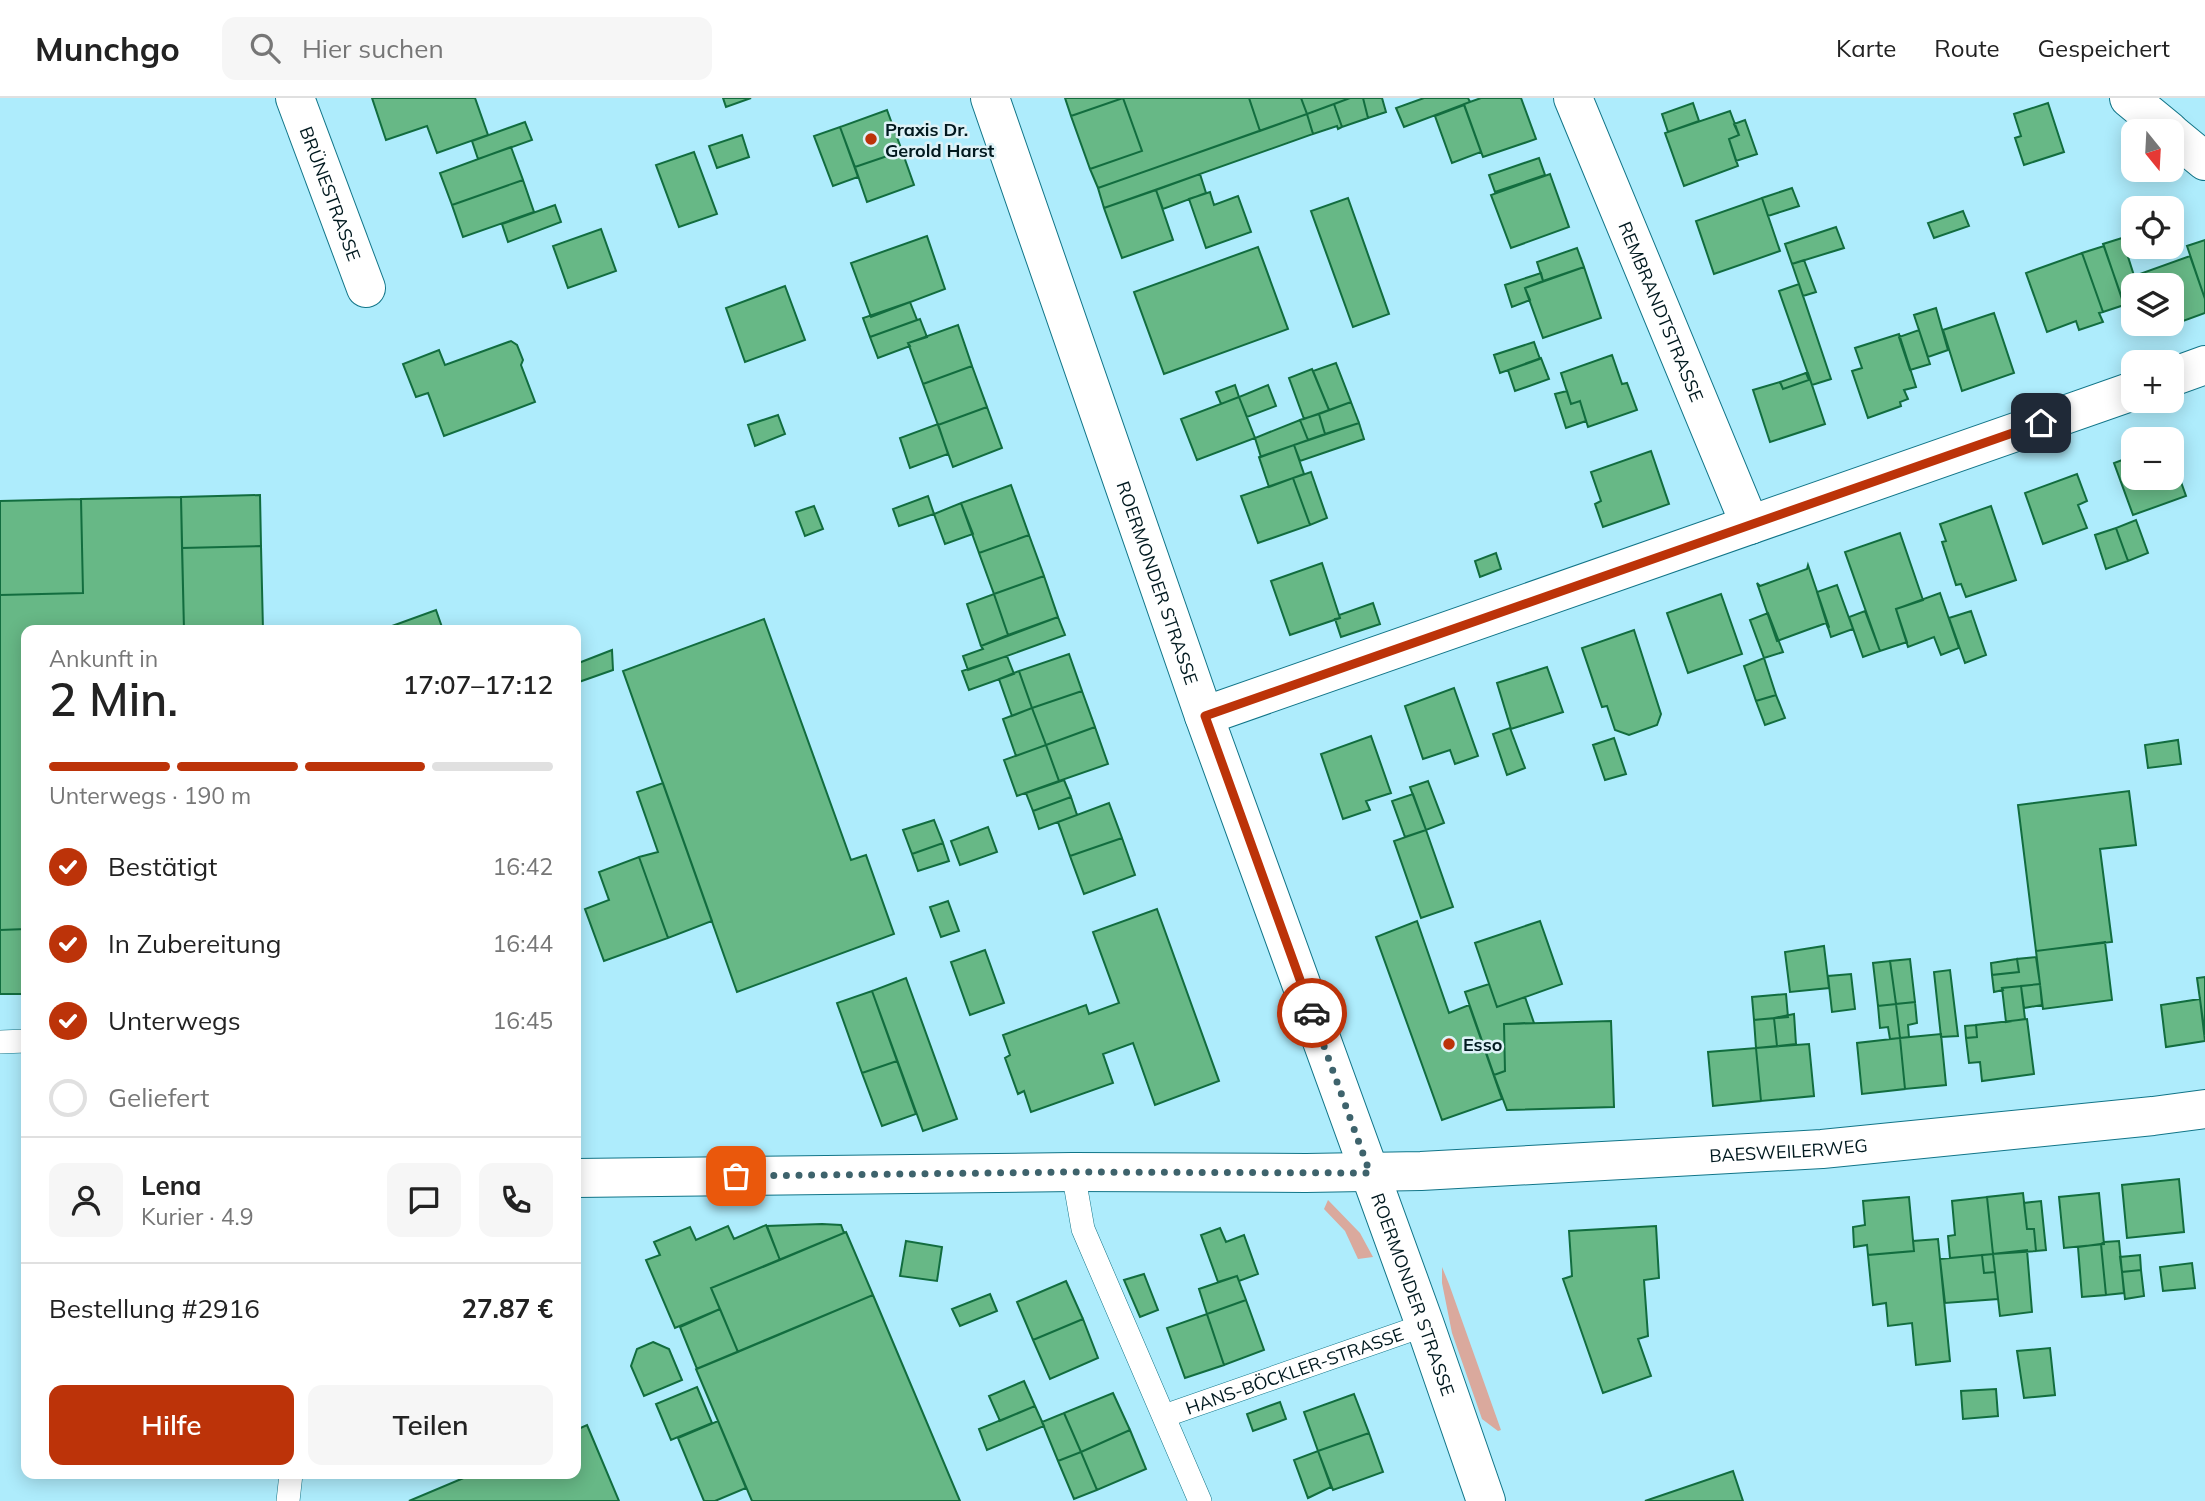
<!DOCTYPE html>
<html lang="de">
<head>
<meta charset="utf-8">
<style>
  body { margin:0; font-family:Mulish,sans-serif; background:#f6f6f6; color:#222; height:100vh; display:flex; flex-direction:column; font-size:26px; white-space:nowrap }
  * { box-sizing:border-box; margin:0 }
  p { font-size:23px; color:#767676 }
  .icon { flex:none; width:38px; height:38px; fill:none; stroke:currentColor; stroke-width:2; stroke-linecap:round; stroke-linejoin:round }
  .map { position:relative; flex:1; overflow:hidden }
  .sheet { position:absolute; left:21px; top:527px; width:560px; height:854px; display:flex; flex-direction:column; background:#fff; border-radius:14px; box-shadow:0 4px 18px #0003 }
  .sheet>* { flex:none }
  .needle { width:46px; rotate:162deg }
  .controls { position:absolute; left:2121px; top:21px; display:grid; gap:14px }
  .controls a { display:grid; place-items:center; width:63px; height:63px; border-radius:14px; background:#fff; box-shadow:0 4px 18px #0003; font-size:35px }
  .pin { position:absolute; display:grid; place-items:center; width:60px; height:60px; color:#fff; margin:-30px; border-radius:14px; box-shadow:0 4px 10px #0006 }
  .courier { position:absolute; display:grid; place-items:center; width:70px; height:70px; margin:-35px; border:5px solid #bc3309; border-radius:50%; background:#fff; color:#222; box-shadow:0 2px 9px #0007 }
  .headline em { font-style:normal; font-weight:600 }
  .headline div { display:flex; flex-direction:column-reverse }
  .headline { display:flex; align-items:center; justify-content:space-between; height:119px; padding:0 28px }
  h1 { font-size:46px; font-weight:600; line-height:52px }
  .bar { display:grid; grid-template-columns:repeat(4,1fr); gap:10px 7px; align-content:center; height:84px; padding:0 28px }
  .bar i { height:9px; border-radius:5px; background:#e0e0e0 }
  .bar .on { background:#bc3309 }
  .bar p { grid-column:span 4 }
  .line { display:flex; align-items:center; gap:18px; padding:0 28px; border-top:2px solid #e0e0e0 }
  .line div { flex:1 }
  .round { display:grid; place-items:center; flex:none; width:74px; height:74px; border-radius:14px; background:#f6f6f6 }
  ol { padding:0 28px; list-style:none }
  li { display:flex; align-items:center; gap:21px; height:77px }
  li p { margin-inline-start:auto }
  li .icon { padding:7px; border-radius:50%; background:#bc3309; color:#fff; stroke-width:4 }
  li:last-child { color:#767676 }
  li i { width:38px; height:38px; border:4px solid #e0e0e0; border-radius:50% }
  .action { display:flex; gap:14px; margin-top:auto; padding:14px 28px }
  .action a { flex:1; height:80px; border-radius:14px; background:#bc3309; color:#fff; font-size:28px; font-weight:600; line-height:80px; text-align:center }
  .action a+a { background:#f6f6f6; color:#222 }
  header { display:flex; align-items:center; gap:42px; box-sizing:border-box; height:98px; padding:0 35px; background:#fff; border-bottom:2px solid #e0e0e0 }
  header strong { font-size:33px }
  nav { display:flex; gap:38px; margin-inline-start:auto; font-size:24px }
  .search { width:490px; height:63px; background:#f6f6f6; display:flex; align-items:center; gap:18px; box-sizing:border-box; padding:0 24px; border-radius:14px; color:#767676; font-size:26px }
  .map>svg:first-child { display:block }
</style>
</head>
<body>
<header>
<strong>Munchgo</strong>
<div class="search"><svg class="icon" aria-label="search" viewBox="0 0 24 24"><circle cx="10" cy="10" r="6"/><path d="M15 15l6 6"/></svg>Hier suchen</div>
<nav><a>Karte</a><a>Route</a><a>Gespeichert</a></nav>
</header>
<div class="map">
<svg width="2205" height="1403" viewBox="0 0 2205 1403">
  <rect width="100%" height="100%" fill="#aeecfc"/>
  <!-- green -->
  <path fill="#daa99d" d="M1328,1102l32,33 13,24 -15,2 -13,-28 -21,-22z
    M1442,1169l7,17 52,146 -3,1 -16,-12 -30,-86 -10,-50z"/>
  <!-- building -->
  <path fill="#67b886" stroke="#126d3f" stroke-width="2" d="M372,0h103l13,37 -51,18 -10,-27 -41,14z
    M723,0h28l-25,9z
    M1065,0h58l-52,18z
    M1123,0l19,53 -52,18 -19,-53z
    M1123,0h126l11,33 -162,57 -8,-19 52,-18z
    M1249,0h52l6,16 -47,17z
    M1301,0h49l-43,16z
    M1350,0h13l5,20 -26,9 -8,-23z
    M1363,0h19l4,14 -18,6z
    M1424,0h44l2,4 -66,25 -8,-19z
    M1481,0h40l15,41 -53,18 -19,-53z
    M1693,5l6,18 -31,11 -6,-18z
    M2048,5l16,49 -40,13 -9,-27 6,-2 -7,-22z
    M1334,6l8,23 -4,2 -1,-3 -24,8 -6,-20z
    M1464,7l17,47 -29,11 -17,-47z
    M887,12l15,41 -47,16 -15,-40z
    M1730,13l9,24 -10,4 9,27 -54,20 -19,-53z
    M1307,16l6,20 -209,74 -6,-20z
    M1745,22l12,34 -21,7 -7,-22 10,-4 -5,-11z
    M525,24l7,18 -54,19 -6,-18z
    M840,29l18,50 -25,9 -19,-50z
    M742,37l7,22 -32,11 -8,-22z
    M511,49l12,33 -71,25 -12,-32z
    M902,53l12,34 -47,17 -12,-35z
    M694,54l23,62 -38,13 -23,-62z
    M1539,60l6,17 -50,17 -6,-17z
    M1200,76l6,19 -43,16 -7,-19z
    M1550,76l19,53 -58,21 -20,-53z
    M523,82l11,32 -71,25 -11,-32z
    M1792,90l7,18 -31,10 -6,-18z
    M1156,92l17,50 -51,18 -18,-50z
    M1210,94l4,13 24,-9 13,36 -45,16 -17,-49z
    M1348,100l41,116 -36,13 -42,-116z
    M1762,100l18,53 -66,23 -18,-53z
    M555,107l6,17 -53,20 -6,-18z
    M1963,113l6,15 -35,12 -6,-15z
    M1836,129l8,21 -52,16 -7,-20z
    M601,131l15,42 -48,17 -15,-42z
    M927,138l18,53 -74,28 -20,-54z
    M2122,140l15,47h-4v13l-10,3 -20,-57z
    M2205,142v59l-18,-53z
    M2104,148l20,59 -21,7 -21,-59z
    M1258,149l30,82 -124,45 -30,-82z
    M1577,150l7,19 -41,14 -6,-19z
    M2082,155l21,59 -4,1 4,9 -24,8 -3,-9 -29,11 -21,-59z
    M2190,158l15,43v14l-52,19 -2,-8h21v-39h-35l-3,-9z
    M1804,162l12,32 -13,4 -11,-32z
    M1584,169l17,51 -58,20 -18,-50z
    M1541,175l2,8 -18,7 5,12 -18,7 -7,-22z
    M1799,186l32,95 -19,6 -33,-94z
    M785,188l20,54 -60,22 -19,-54z
    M910,204l7,18 -47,17 -7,-19z
    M1936,210l12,42 -20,7 -14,-42z
    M1994,215l20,60 -52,18 -19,-61z
    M920,221l7,18 -19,6 2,3 -32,12 -8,-21z
    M958,227l14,41 -49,18 -15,-41z
    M1919,232l11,34 -20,6 -11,-33z
    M1899,236l17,53 -12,3 4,9 -8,3 1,4 -33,12 -16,-47 10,-3 -7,-20z
    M511,243l6,4 6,15 -2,5 14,37 -91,34 -16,-43 -12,4 -13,-33 36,-14 6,15z
    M1534,244l6,17 -40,14 -6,-18z
    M1612,257l10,29 5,-1 10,27 -49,17 -8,-26 -9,3 -10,-31z
    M1541,260l8,21 -34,12 -7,-21z
    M1336,265l15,39 -22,8 -16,-39z
    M972,268l15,41 -49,18 -15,-41z
    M1312,271l17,41 -25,9 -15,-41z
    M1806,275h2l17,51 -55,18 -17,-52 27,-8 3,7 26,-9z
    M1806,275l3,7 -26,9 -3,-7z
    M1235,287l4,12 -18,7 -5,-12z
    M1268,287l8,21 -29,11 -8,-20z
    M1567,293l4,13 9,-3 6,20 -20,7 -11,-34z
    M1239,299l16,41 -58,22 -16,-41z
    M1351,304l8,21 -34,11 -6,-20z
    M987,309l15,41 -49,19 -15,-42z
    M1319,316l6,20 -17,6 -8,-20z
    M778,317l7,19 -30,12 -7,-21z
    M1300,322l8,20 -47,17 -6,-19z
    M1359,325l5,16 -64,22 -6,-16z
    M938,326l10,30 -38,14 -10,-30z
    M1294,347l10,29 -35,13 -10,-30z
    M1651,353l18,53 -66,23 -8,-23 6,-3 -10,-29z
    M2133,358v22h39v-21l14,39 -53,19 -19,-52z
    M1311,374l16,46 -17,7 -17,-47z
    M2077,376l10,27 -9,4 9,23 -44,16 -18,-51z
    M1293,380l17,47 -52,18 -17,-47z
    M1011,387l18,50 -50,18 -18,-50z
    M260,397l1,51 -79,2 -1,-51z
    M928,398l6,18 -35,12 -6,-17z
    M181,399l3,133h-158v299l-26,1v-335l83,-2 -2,-94z
    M81,401l2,94 -83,2v-94z
    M961,405l12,31 -28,10 -11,-30z
    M814,408l9,23 -18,7 -9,-24z
    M1991,408l25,74 -50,17 -5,-13 -5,1 -14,-43 4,-1 -6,-17z
    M2136,422l12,33 -20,8 -12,-33z
    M2116,430l12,33 -22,8 -11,-34z
    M1900,435l23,67 -27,9 11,33 -27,9 -35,-99z
    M1029,437l15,41 -50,18 -15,-41z
    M261,448l2,84h-79l-2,-82z
    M1496,455l5,16 -21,8 -5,-16z
    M1322,465l18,55 -50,17 -19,-54z
    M1808,467l21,62 -1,1 -2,-5 -49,18 -20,-58 3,3 47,-17z
    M1044,478l14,41 -50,18 -14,-41z
    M1837,487l16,44 -22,8 -14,-45z
    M1940,495l19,55 -18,7 -7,-18 -26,10 -12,-38z
    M994,496l14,41 -27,11 -14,-42z
    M1721,496l21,60 -54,19 -21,-60z
    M1373,505l7,21 -39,13 -6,-18 5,-1 -1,-3z
    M436,512l7,20h-62z
    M1865,513l15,40 -17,6 -14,-40z
    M1971,513l15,44 -21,8 -16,-45z
    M1768,515l15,39 -19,6 -14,-38z
    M1058,519l7,18 -97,35 -5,-14 20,-7 -2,-3z
    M764,521l87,241 15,-5 28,79 -157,58 -114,-321z
    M1634,532l27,84 -4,11 -28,10 -14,-5 -8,-24 -5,1 -20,-59z
    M612,552l1,20 -37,13v-19z
    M1069,556l13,37 -50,17 -13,-37z
    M1007,558l7,18 -45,16 -7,-19z
    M1764,560l12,37 -20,6 -12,-35z
    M1547,569l16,45 -52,17 -14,-46z
    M1019,573l13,37 -20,8 -13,-37z
    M1454,590l24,68 -23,8 -5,-14 -27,9 -18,-53z
    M1082,593l13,36 -49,18 -14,-37z
    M1776,597l9,23 -20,7 -9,-24z
    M1032,610l14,37 -30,11 -13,-37z
    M1095,629l13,37 -49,17 -13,-36z
    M1510,630l15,40 -18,7 -14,-41z
    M1371,638l20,57 -25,8 4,9 -27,9 -22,-65z
    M1614,640l12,36 -21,6 -12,-35z
    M2178,642l3,24 -33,4 -3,-23z
    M1046,647l13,36 -42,15 -13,-36z
    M1064,682l7,17 -38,14 -7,-18z
    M1428,683l16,42 -18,7 -16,-43z
    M663,685l49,138 -44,17 -29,-81 19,-5 -21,-60z
    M2129,693l7,54 -36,4 12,93 -76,9 -18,-146z
    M1413,696l13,36 -21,7 -13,-36z
    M1071,699l6,18 -38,14 -6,-18z
    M1109,705l13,35 -52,18 -12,-34z
    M934,722l9,23 -31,11 -9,-24z
    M988,729l9,25 -37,13 -9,-24z
    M1426,732l27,77 -32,11 -27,-77z
    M1122,740l13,37 -51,19 -14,-38z
    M943,745l6,18 -31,10 -6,-17z
    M639,759l29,81 -64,23 -19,-52 24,-9 -10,-28z
    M948,803l11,30 -18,6 -11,-30z
    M1157,811l62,172 -64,24 -22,-62 -30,11 10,29 -82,29 -7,-21 -6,3 -13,-36 5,-3 -7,-20 83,-30 3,9 30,-11 -26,-71z
    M1417,823l32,92 20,-8 33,94 -60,21 -66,-183z
    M1540,823l22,63 -65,23 -22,-64z
    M26,831v65h-26v-64z
    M2105,844l7,58 -69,9 -7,-58z
    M1824,848l5,42 -39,4 -5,-40z
    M985,852l19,53 -34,12 -19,-53z
    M2036,859l4,27 -38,4 1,2 -9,2 -2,-17 27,-3 -2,-13z
    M1910,861l5,43 -19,2 -6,-43z
    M2017,861l2,13 -27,3 -1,-12z
    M1890,863l6,43 -18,2 -5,-43z
    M1950,872l8,66 -17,1 -7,-65z
    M1851,876l4,35 -23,3 -4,-36z
    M2205,879v58l-8,-57z
    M906,880l51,141 -34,12 -51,-140z
    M1489,886l8,23 28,-10 9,26 -30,1 1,47 -11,4 -29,-83z
    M2040,886l2,21 -18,3 -3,-22z
    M2021,888l4,33 -19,3 -4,-34z
    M872,893l25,70 -35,12 -25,-70z
    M1786,896l2,23 -34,3 -2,-23z
    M2200,901l5,42 -39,6 -5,-42z
    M1915,904l2,21 -9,2 1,12 -9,1 -4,-34z
    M1896,906l4,34 -10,1 -2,-12 -8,1 -2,-22z
    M1794,916l2,30 -19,2 -3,-28z
    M1774,920l3,28 -21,2 -2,-28z
    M2027,921l7,55 -52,7 -2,-19 -11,1 -3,-25 11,-1 -1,-12z
    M1611,923l3,86 -107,3 -13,-35 11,-4 -1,-47z
    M1976,927l1,12 -11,1 -1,-12z
    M1941,936l5,51 -41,4 -5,-51z
    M1900,940l5,51 -43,5 -5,-51z
    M1809,946l5,52 -53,5 -5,-53z
    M1756,950l5,53 -48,5 -5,-54z
    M897,963l19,53 -34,12 -20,-53z
    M2179,1081l5,53 -57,6 -5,-53z
    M2023,1095l4,36h7l2,22 -43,3 -6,-57z
    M2099,1095l5,51 -40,4 -5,-51z
    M1909,1099l5,54 -46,4 -1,-10 -13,2 -1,-20 12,-2 -2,-24z
    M1987,1099l6,57 -43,4 -2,-22 7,-1 -3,-34z
    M2041,1103l5,49 -10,1 -2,-22h-7l-3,-26z
    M822,1126l19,1 3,8 -64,27 -13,-34z
    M766,1127l14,35 -69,28 9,21 -45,19 -29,-68 14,-5 -6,-13 36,-15 6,13 32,-14 6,13z
    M1656,1128l3,52 -15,2 4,56 -10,3 13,37 -48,17 -40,-114 9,-3 -3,-45z
    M1220,1130l6,14 18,-7 14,39 -19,7 -2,-5 -19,6 -17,-47z
    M846,1134l27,63 -135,57 -27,-64z
    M1938,1141l12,122 -34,4 -4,-42 -24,3 -2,-23 -13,2 -5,-50 46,-4 -1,-10z
    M906,1143l36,6 -5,34 -37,-5z
    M2119,1143l5,52 -18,2 -5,-51 3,-2z
    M2101,1146l5,51 -24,2 -4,-50z
    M2027,1152l5,62 -32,4 -7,-62z
    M1993,1156l2,18 -11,1 -2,-18z
    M1982,1157l2,18 11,-1 3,27 -53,4 -5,-44z
    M2140,1157l1,15 -19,2 -2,-15z
    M2192,1165l3,25 -32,3 -3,-24z
    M2141,1172l3,26 -19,3 -3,-27z
    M1144,1176l14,36 -18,7 -16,-37z
    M1237,1178l9,24 -39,14 -8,-25z
    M1066,1183l17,38 -50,21 -16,-38z
    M990,1196l7,17 -37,15 -8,-17z
    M873,1197l87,206h-208l-56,-132z
    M1246,1202l18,50 -40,15 -17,-51z
    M720,1211l18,43 -41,17 -17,-42z
    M1207,1216l17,51 -39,13 -18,-50z
    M1083,1221l15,39 -48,21 -17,-39z
    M653,1244l16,7 13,31 -38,16 -13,-30 6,-17z
    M2050,1250l5,47 -31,3 -7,-47z
    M1024,1283l11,25 -35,15 -11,-25z
    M697,1289l15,36 -41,17 -15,-36z
    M1996,1291l2,27 -35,3 -2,-28z
    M1113,1295l17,37 -49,22 -17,-39z
    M1354,1296l15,39 -51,18 -14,-39z
    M1280,1304l6,17 -33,12 -6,-17z
    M1035,1308l9,20 -57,24 -8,-21z
    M1064,1315l17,39 -23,9 -16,-39z
    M718,1323l28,67 -31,13h-11l-26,-63z
    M587,1327l32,76h-210l64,-27h103v-44z
    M1130,1332l16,39 -49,21 -16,-38z
    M1369,1335l14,39 -50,18 -15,-39z
    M1318,1353l13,36 -23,11 -14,-38z
    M1081,1354l16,38 -23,9 -16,-38z
    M1733,1373l10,30h-98z"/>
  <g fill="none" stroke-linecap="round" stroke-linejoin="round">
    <!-- service casing -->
    <g stroke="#117588" stroke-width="24">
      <g id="service">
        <path d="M0,944l26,-1"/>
        <path d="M1073,1074l10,57 117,272"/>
        <path id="s1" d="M1164,1318l261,-91"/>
        <path d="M288,1403l3,-27"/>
      </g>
    </g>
    <!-- minor casing -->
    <g stroke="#117588" stroke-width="40">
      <g id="minor">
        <path id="s2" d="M295,0l71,190"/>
        <path id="s3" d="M1573,0l177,427"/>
        <path d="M2129,0l40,33"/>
        <path d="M2172,36l33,27"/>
        <path d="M2172,279l33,-12"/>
        <path d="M1204,618l929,-325"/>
        <path id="s4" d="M576,1080l497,-6 233,1 115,-2 401,-22 331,-33 52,-7"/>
      </g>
    </g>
    <!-- secondary casing -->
    <g stroke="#117588" stroke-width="40">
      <g id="secondary">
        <path id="s5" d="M990,0l214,618 221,609 61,176"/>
      </g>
    </g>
    <!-- service -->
    <use href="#service" stroke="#fff" stroke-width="23"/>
    <!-- minor -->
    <use href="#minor" stroke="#fff" stroke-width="38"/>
    <!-- secondary -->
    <use href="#secondary" stroke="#fff" stroke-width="38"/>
  </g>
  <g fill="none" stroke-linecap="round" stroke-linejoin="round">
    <!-- done -->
    <path stroke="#3e636c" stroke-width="7" stroke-dasharray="0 12.6" d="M736,1078l337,-4 297,1 -58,-160"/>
    <!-- route -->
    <path stroke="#bc3309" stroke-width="9" d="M1312,915l-107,-297 836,-293"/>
  </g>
  <!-- markers -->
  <g fill="#bc3309" stroke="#def2f7" stroke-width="2.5">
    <circle cx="871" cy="41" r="7"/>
    <circle cx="1449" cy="946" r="7"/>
  </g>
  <g text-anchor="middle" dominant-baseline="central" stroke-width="5" stroke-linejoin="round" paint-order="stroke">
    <!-- poi labels -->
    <g font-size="18" font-weight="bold" fill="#01191f" stroke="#def2f7" text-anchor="start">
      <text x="885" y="31">Praxis Dr.<tspan x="885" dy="21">Gerold Harst</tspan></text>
      <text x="1463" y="946">Esso</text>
    </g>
    <!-- street labels -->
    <g font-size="18" fill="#01191f" stroke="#def2f7">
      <text stroke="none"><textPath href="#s2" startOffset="102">BRÜNESTRASSE</textPath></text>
      <text stroke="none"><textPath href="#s3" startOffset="231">REMBRANDTSTRASSE</textPath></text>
      <text stroke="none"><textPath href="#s5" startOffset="513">ROERMONDER STRASSE</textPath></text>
      <text stroke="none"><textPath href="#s4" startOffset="1213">BAESWEILERWEG</textPath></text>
      <text stroke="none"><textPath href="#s5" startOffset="1269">ROERMONDER STRASSE</textPath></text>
      <text stroke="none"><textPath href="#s1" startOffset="138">HANS-BÖCKLER-STRASSE</textPath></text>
    </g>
  </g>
</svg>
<div class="controls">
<a><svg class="needle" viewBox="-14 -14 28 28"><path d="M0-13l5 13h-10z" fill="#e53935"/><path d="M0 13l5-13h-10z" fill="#767676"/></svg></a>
<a><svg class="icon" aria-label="locate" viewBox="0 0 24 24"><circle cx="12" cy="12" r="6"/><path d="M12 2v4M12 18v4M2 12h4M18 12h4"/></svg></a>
<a><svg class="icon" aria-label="layers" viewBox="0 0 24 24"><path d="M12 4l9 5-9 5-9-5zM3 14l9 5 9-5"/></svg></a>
<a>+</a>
<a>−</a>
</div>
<div class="pin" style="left:736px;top:1078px;background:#ea580c"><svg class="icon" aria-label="bag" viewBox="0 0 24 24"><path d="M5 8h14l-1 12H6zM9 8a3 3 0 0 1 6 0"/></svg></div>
<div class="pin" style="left:2041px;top:325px;background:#1f2937"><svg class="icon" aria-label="home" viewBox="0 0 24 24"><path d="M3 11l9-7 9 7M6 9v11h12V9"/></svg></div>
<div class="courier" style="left:1312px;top:915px"><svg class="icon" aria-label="car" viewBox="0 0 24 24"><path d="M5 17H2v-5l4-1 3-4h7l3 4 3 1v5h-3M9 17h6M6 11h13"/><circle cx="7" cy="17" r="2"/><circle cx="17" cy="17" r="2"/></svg></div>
<section class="sheet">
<div class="headline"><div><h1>2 Min.</h1><p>Ankunft in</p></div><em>17:07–17:12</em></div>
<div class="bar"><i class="on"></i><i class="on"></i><i class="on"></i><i></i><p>Unterwegs · 190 m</p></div>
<ol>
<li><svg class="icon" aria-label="check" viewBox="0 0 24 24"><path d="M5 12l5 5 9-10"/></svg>Bestätigt<p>16:42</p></li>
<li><svg class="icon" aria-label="check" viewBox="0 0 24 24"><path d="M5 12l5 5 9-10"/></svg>In Zubereitung<p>16:44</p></li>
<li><svg class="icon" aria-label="check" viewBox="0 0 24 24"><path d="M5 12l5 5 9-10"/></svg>Unterwegs<p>16:45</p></li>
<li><i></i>Geliefert</li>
</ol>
<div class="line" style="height:126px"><a class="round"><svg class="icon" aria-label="person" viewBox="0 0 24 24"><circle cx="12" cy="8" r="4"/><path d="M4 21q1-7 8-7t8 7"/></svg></a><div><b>Lena</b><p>Kurier · 4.9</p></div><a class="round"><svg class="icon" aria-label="chat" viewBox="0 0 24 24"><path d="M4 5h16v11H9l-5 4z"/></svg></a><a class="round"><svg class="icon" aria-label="phone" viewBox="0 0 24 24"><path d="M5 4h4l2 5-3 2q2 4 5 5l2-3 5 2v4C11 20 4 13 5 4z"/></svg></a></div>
<div class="line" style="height:91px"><div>Bestellung #2916</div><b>27.87 €</b></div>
<div class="action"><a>Hilfe</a><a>Teilen</a></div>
</section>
</div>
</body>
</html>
